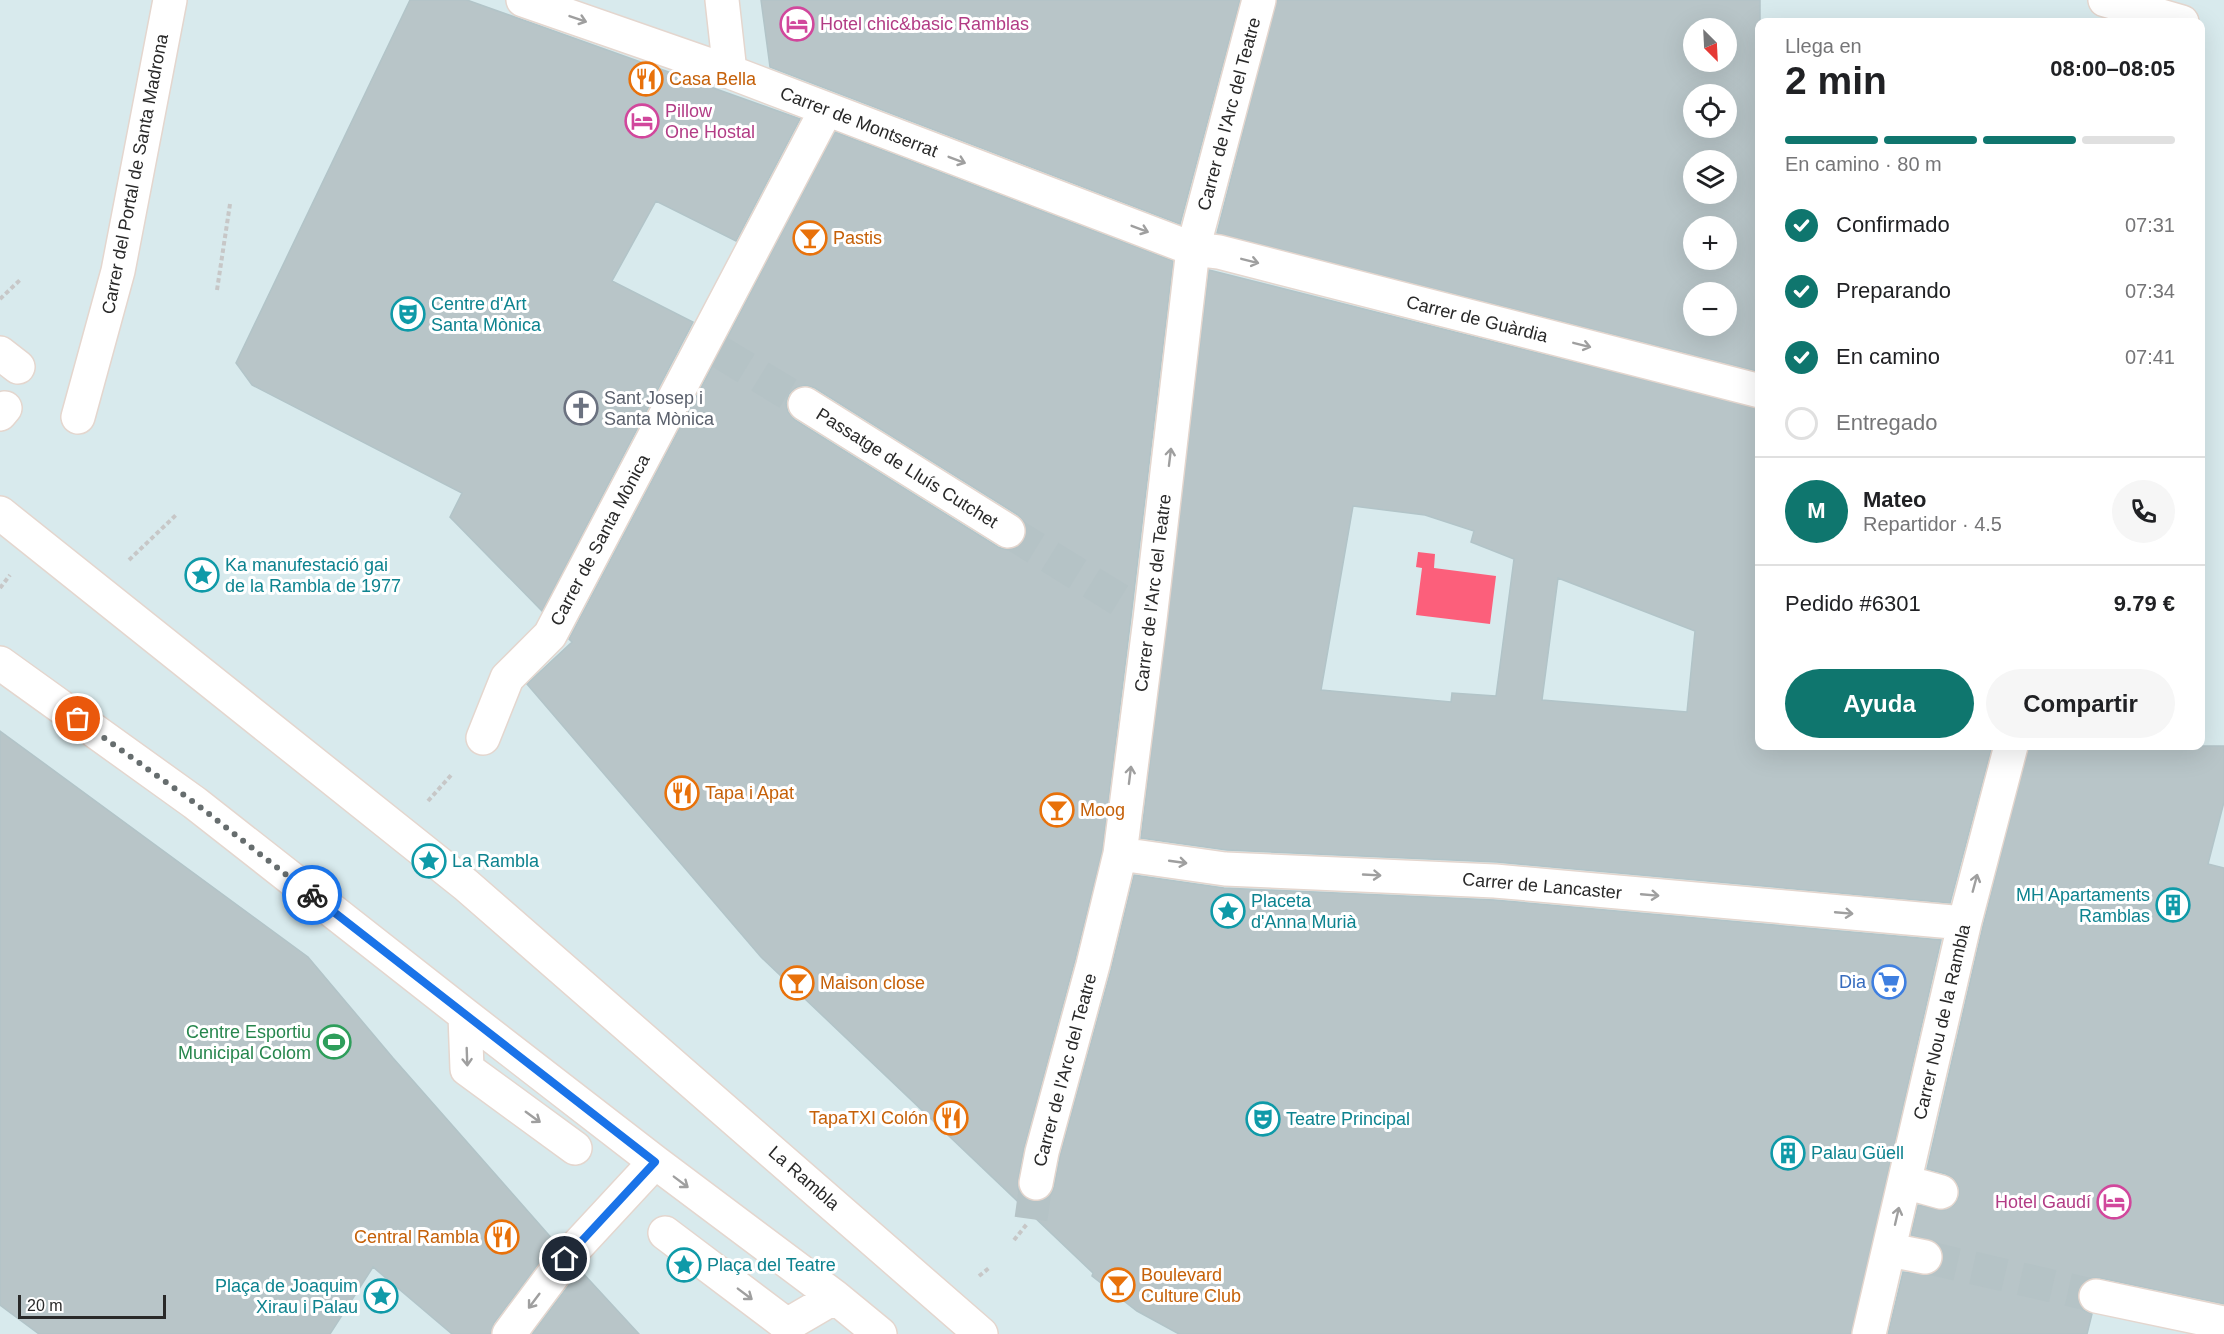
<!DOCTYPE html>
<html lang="es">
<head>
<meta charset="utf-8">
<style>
  body { margin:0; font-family:Arial,sans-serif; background:#f6f6f6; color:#202124; height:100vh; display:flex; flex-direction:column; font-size:22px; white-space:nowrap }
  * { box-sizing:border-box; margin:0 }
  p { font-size:20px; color:#757577 }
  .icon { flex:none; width:33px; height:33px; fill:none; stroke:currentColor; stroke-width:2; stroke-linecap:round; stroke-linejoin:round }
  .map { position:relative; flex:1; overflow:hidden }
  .panel { position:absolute; left:1755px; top:18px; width:450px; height:732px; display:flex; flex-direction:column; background:#fff; border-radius:12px; box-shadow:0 6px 24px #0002 }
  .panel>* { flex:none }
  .needle { width:39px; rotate:156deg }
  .fabs { position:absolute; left:1683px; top:18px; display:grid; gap:12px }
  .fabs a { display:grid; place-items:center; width:54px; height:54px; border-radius:50%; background:#fff; box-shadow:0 6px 24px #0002; font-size:30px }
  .scale { position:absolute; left:18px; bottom:15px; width:148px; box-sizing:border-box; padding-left:6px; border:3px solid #292929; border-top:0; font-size:16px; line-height:21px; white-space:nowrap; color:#292929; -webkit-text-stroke:4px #fff; paint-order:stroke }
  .pin { position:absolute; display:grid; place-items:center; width:51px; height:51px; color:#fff; margin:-26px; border:3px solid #fff; border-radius:50%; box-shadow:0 2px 6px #0007 }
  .courier { position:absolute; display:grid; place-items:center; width:60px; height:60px; margin:-30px; border:4px solid #1a73e8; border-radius:50%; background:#fff; color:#222; box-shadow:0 2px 8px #0007 }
  .summary em { font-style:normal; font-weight:800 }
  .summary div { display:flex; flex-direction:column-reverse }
  .summary { display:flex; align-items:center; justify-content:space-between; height:102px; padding:0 30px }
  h1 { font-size:39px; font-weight:800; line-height:45px }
  .bar { display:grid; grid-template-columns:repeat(4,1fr); gap:9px 6px; align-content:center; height:72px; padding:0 30px }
  .bar i { height:8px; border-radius:4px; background:#e0e0e0 }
  .bar .current { background:#0f766e }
  .bar p { grid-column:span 4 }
  .line { display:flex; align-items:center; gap:15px; padding:0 30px; border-top:2px solid #e0e0e0 }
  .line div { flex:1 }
  .round { display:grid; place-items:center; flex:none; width:63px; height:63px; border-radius:32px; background:#f6f6f6 }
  ol { padding:0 30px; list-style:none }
  li { display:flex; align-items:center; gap:18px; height:66px }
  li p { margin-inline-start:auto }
  li .icon { padding:6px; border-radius:50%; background:#0f766e; color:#fff; stroke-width:4 }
  li:last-child { color:#757577 }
  li i { width:33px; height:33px; border:3px solid #e0e0e0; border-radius:50% }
  .button { display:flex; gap:12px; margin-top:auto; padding:12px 30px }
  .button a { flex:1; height:69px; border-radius:36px; background:#0f766e; color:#fff; font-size:24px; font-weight:800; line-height:69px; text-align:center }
  .button a+a { background:#f6f6f6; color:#202124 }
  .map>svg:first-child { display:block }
</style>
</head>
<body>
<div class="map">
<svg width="2224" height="1334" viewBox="0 0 2224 1334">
  <rect width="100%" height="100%" fill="#d8eaed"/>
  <!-- water -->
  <path fill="#fc5f7b" d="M1418,552l17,2 -1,14 62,8 -6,48 -74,-9 6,-47 -6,-1z"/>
  <!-- building -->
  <path fill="#b8c5c8" stroke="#b2c4c8" stroke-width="1.5" fill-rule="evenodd" d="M410,0h57l333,119 -64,122 -80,-40 -44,80 81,41 -151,289 -92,-94 12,-24 -210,-108 -16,-22z
    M761,0h479l-60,224 -410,-157z
    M1277,0h483v372l-543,-139zM1694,28h32v34h-32zM1694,94h32v34h-32zM1694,160h32v34h-32zM1694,226h32v34h-32zM1694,292h32v34h-32z
    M835,132l338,129 -42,356 -29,234 -27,109 -51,188 -6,32v9l5,8 9,4h10l8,-5 4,-9 6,-31 51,-186 23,-95 90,13 270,12 447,40 -90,394h-672l-42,-23 -45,-35 1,-3 -332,-316 -234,-273 45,-42 -3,-3zM805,385l10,3 203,127 6,7 3,9 -3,10 -8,7 -8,2 -10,-3 -203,-127 -7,-8 -2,-9 3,-9 7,-6z
    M1209,270l551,139v337h232l-42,157 -453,-41 -270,-12 -86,-12zM1353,506l72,9 49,16 -3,11 43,17 -18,137 -44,-3 -1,9 -130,-12zM1558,578l137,53 -8,81 -145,-12z
    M0,731l308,226 85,101 162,184 -61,81 -3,11h-39l-79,-67 -43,67h-291l-39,-29z
    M2029,746h195v56l-16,62 16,4v436l-124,-26h-9l-9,6 -4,9v8l5,9 9,4 -5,20h-199l15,-62 27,3 9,-5 4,-9 -1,-11 -5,-7 -26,-8 7,-30 27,5 9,-5 5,-9v-9l-5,-8 -8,-5 -19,-5 56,-243z
    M580,1270l59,64h-107z"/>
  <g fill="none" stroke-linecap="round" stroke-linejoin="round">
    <!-- minor-tunnel -->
    <path stroke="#b5c3c6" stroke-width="33" stroke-dasharray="33 16" stroke-linecap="butt" d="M718,351l87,53
      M1008,531l123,76
      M1031,1219l5,-36
      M1925,1257l171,39"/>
    <!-- minor casing -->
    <g stroke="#e4d6ce" stroke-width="36">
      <path id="minor" d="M523,0l207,72 463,177 26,3 541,139
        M722,0l8,72
        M2105,0l77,22
        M0,353l18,14
        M805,404l203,127
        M0,414l5,-6
        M78,417l40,-146 52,-271
        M0,513l466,372 515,449
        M0,663l195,140 270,212 190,147 180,135 45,37
        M483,738l24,-60 43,-43 276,-525
        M1120,854l105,15 270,12 469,42
        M465,1015l2,54 108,79
        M1905,1182l36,10
        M1036,1183l6,-31 51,-187 27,-111 30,-235 43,-370 66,-249
        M665,1233l122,92 48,-28
        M1890,1250l35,7
        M2096,1296l128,27
        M509,1334l56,-75 90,-97
        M1869,1334l96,-413 46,-175"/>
    </g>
    <!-- path -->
    <path stroke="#c7c7c7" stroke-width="4" stroke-dasharray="4.5 3" stroke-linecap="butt" d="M217,290l13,-86
      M0,299l20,-19
      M129,560l47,-45
      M0,588l10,-13
      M428,801l25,-28
      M1014,1240l13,-16
      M979,1276l10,-8"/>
    <!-- minor -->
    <use href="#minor" stroke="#fff" stroke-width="33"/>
  </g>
  <!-- one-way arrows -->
  <defs><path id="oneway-shaft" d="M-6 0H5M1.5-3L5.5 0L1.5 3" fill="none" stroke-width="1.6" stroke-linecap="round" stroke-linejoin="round" transform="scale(1.5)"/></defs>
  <g stroke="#9f9f9f">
    <use href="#oneway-shaft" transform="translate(578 19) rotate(19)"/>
    <use href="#oneway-shaft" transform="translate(957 160) rotate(21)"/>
    <use href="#oneway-shaft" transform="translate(1140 229) rotate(21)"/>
    <use href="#oneway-shaft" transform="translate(1250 261) rotate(14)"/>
    <use href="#oneway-shaft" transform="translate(1582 345) rotate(14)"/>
    <use href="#oneway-shaft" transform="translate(1170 457) rotate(-83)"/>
    <use href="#oneway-shaft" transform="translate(1130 775) rotate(-83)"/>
    <use href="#oneway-shaft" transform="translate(1178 862) rotate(8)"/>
    <use href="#oneway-shaft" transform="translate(1372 875) rotate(3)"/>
    <use href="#oneway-shaft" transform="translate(1975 883) rotate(-75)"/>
    <use href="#oneway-shaft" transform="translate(1650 895) rotate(5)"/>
    <use href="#oneway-shaft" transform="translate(1844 913) rotate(5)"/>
    <use href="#oneway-shaft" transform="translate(467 1057) rotate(88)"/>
    <use href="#oneway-shaft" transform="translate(533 1117) rotate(36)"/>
    <use href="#oneway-shaft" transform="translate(681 1182) rotate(37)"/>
    <use href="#oneway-shaft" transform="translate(1897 1216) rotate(-77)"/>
    <use href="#oneway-shaft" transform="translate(745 1294) rotate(37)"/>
    <use href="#oneway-shaft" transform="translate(534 1301) rotate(127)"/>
  </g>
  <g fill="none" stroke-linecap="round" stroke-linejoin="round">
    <!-- done -->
    <path stroke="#666d6e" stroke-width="6" stroke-dasharray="0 10.8" d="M78,719l117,84 117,92"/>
    <!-- route -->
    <path stroke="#1a73e8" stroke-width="8" d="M312,895l343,267 -90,97"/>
  </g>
  <!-- icons -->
  <defs>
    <g id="hotel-ring" transform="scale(1.725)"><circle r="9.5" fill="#fff" stroke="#d1479c" stroke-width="1.5"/><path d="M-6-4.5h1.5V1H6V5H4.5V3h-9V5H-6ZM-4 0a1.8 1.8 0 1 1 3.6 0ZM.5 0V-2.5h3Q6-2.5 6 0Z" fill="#d1479c"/></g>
    <g id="restaurant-ring" transform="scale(1.725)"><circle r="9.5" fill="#fff" stroke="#e8710a" stroke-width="1.5"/><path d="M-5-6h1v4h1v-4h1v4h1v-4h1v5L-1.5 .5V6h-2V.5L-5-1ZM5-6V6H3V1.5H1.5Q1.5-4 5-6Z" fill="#e8710a"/></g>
    <g id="bar-ring" transform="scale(1.725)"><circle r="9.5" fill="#fff" stroke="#e8710a" stroke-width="1.5"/><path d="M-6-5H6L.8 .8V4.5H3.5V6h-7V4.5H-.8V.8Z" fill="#e8710a"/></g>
    <g id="theatre-ring" transform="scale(1.725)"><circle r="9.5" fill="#fff" stroke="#0f9aa8" stroke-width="1.5"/><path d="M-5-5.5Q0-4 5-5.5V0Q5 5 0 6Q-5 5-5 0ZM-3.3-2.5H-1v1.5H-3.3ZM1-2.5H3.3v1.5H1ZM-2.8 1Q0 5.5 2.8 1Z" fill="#0f9aa8"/></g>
    <g id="church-ring" transform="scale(1.725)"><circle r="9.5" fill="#fff" stroke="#6b7280" stroke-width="1.5"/><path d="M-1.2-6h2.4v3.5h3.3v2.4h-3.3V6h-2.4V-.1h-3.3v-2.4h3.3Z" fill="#6b7280"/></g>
    <g id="sight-ring" transform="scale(1.725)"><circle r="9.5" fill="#fff" stroke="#0f9aa8" stroke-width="1.5"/><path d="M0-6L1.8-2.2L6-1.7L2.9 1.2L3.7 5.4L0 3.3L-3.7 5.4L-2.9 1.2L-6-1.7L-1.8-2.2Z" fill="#0f9aa8"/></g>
    <g id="building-ring" transform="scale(1.725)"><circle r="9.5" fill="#fff" stroke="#0f9aa8" stroke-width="1.5"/><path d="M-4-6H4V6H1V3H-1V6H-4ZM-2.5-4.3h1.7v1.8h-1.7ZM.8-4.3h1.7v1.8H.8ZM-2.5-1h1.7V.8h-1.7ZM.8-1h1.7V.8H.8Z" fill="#0f9aa8"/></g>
    <g id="supermarket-ring" transform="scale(1.725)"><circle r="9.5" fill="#fff" stroke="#3f7fe0" stroke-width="1.5"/><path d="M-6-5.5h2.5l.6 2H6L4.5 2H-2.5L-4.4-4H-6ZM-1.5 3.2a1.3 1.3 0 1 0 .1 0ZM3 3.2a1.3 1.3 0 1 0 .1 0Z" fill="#3f7fe0"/></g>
    <g id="stadium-ring" transform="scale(1.725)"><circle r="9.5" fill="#fff" stroke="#2e9e5b" stroke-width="1.5"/><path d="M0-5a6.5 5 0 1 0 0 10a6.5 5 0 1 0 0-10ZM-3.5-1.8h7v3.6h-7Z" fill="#2e9e5b"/></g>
  </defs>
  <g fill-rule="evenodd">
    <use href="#hotel-ring" x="797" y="24"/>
    <use href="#restaurant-ring" x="646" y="79"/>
    <use href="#hotel-ring" x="642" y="121"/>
    <use href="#bar-ring" x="810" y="238"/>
    <use href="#theatre-ring" x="408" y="314"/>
    <use href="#church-ring" x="581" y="408"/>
    <use href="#sight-ring" x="202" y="575"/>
    <use href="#restaurant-ring" x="682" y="793"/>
    <use href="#bar-ring" x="1057" y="810"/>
    <use href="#sight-ring" x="429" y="861"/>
    <use href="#building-ring" x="2173" y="905"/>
    <use href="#sight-ring" x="1228" y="911"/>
    <use href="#supermarket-ring" x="1889" y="982"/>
    <use href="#bar-ring" x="797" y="983"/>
    <use href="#stadium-ring" x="334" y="1042"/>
    <use href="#restaurant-ring" x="951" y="1118"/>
    <use href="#theatre-ring" x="1263" y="1119"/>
    <use href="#building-ring" x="1788" y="1153"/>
    <use href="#hotel-ring" x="2114" y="1202"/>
    <use href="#restaurant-ring" x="502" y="1237"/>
    <use href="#sight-ring" x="684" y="1265"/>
    <use href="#bar-ring" x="1118" y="1285"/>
    <use href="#sight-ring" x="381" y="1296"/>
  </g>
  <g text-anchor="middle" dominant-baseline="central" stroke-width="6" stroke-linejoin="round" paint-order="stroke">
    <!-- hotel labels -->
    <g font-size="18" fill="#b23c85" stroke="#fff" text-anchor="start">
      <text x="820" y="24">Hotel chic&amp;basic Ramblas</text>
      <text x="665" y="111">Pillow<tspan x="665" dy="21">One Hostal</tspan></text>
      <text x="2091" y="1202" text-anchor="end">Hotel Gaudí</text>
    </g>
    <!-- food labels -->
    <g font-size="18" fill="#c56008" stroke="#fff" text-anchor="start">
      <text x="669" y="79">Casa Bella</text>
      <text x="833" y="238">Pastis</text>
      <text x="705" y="793">Tapa i Apat</text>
      <text x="1080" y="810">Moog</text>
      <text x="820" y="983">Maison close</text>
      <text x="928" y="1118" text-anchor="end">TapaTXI Colón</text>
      <text x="479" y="1237" text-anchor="end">Central Rambla</text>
      <text x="1141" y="1275">Boulevard<tspan x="1141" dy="21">Culture Club</tspan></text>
    </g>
    <!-- street labels -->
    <g font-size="18" fill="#292929" stroke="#fff">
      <text transform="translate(1229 114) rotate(-75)">Carrer de l'Arc del Teatre</text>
      <text transform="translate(859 122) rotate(21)">Carrer de Montserrat</text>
      <text transform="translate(135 174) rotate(-79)">Carrer del Portal de Santa Madrona</text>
      <text transform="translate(1477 319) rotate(14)">Carrer de Guàrdia</text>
      <text transform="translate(907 468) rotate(32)">Passatge de Lluís Cutchet</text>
      <text transform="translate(600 540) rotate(-62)">Carrer de Santa Mònica</text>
      <text transform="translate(1153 593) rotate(-83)">Carrer de l'Arc del Teatre</text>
      <text transform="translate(1542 886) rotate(5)">Carrer de Lancaster</text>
      <text transform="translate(1942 1022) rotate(-77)">Carrer Nou de la Rambla</text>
      <text transform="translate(1065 1070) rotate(-75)">Carrer de l'Arc del Teatre</text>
      <text transform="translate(804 1178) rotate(41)">La Rambla</text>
    </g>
    <!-- culture labels -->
    <g font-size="18" fill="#0d838f" stroke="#fff" text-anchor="start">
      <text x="431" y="304">Centre d'Art<tspan x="431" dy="21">Santa Mònica</tspan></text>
      <text x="225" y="565">Ka manufestació gai<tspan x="225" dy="21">de la Rambla de 1977</tspan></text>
      <text x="452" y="861">La Rambla</text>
      <text x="2150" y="895" text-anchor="end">MH Apartaments<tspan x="2150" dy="21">Ramblas</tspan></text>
      <text x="1251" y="901">Placeta<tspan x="1251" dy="21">d'Anna Murià</tspan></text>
      <text x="1286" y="1119">Teatre Principal</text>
      <text x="1811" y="1153">Palau Güell</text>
      <text x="707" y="1265">Plaça del Teatre</text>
      <text x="358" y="1286" text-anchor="end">Plaça de Joaquim<tspan x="358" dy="21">Xirau i Palau</tspan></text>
    </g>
    <!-- worship labels -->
    <g font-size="18" fill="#5b616d" stroke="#fff" text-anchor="start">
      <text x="604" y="398">Sant Josep i<tspan x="604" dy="21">Santa Mònica</tspan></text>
    </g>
    <!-- shop labels -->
    <g font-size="18" fill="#366cbe" stroke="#fff" text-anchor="end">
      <text x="1866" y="982">Dia</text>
    </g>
    <!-- leisure labels -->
    <g font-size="18" fill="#27864d" stroke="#fff" text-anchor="end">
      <text x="311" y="1032">Centre Esportiu<tspan x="311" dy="21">Municipal Colom</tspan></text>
    </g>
  </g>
</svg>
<div class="fabs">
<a><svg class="needle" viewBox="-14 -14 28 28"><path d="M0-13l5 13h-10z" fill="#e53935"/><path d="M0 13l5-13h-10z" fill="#757577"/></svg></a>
<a><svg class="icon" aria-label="locate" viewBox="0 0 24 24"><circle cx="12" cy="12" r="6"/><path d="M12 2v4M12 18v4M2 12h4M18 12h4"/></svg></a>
<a><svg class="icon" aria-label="layers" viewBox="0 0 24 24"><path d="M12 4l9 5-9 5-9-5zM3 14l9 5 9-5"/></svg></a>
<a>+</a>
<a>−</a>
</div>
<div class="scale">20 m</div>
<div class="pin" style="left:78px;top:719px;background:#ea580c"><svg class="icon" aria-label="bag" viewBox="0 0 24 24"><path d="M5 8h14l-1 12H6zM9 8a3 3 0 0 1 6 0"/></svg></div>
<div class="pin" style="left:565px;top:1259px;background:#1f2937"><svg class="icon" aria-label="home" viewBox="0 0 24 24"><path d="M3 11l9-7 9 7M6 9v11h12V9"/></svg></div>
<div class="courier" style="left:312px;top:895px"><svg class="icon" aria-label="bike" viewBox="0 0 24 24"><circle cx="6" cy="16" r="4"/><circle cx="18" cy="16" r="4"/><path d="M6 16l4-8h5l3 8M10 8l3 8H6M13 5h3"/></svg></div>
<section class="panel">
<div class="summary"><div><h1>2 min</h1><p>Llega en</p></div><em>08:00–08:05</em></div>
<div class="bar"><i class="current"></i><i class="current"></i><i class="current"></i><i></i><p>En camino · 80 m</p></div>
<ol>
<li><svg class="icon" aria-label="check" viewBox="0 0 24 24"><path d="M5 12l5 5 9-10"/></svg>Confirmado<p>07:31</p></li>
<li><svg class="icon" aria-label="check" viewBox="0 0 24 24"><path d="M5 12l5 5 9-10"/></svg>Preparando<p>07:34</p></li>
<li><svg class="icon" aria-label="check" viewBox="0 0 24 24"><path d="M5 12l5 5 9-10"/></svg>En camino<p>07:41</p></li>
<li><i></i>Entregado</li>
</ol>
<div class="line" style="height:108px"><b class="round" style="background:#0f766e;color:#fff">M</b><div><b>Mateo</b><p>Repartidor · 4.5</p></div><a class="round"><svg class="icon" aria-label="phone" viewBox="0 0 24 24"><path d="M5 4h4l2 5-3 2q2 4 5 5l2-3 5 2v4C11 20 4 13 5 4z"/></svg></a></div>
<div class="line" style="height:78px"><div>Pedido #6301</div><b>9.79 €</b></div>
<div class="button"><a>Ayuda</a><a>Compartir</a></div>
</section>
</div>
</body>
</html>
